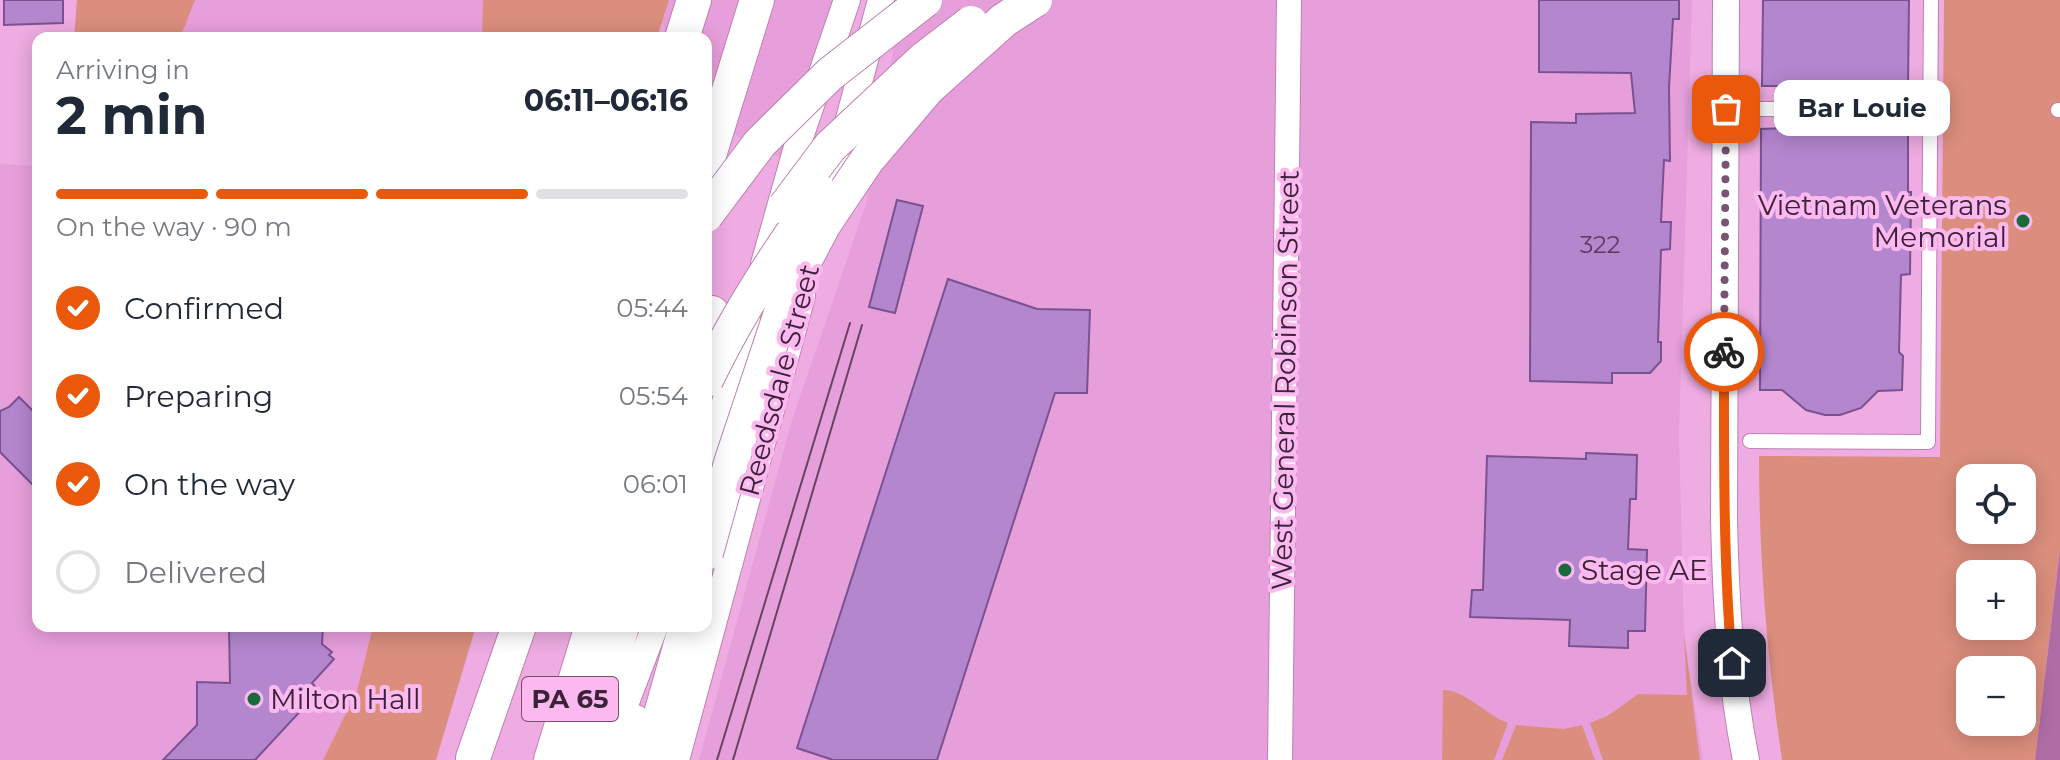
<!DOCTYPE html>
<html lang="en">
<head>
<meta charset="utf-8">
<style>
  body { margin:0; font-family:Montserrat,sans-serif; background:#f2f2f3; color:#1f2937; height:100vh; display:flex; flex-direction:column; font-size:30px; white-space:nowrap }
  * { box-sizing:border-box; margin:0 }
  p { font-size:26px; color:#747a83 }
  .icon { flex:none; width:44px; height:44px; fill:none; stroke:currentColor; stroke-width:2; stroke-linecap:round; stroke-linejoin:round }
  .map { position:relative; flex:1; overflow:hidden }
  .panel { position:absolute; left:32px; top:32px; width:680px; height:600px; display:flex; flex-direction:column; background:#fff; border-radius:16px; box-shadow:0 4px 20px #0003 }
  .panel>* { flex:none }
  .buttons { position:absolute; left:1956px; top:464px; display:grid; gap:16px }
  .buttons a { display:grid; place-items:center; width:80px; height:80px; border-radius:16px; background:#fff; box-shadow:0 4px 20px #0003; font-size:40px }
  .pin { position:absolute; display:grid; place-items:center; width:68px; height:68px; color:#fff; margin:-34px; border-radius:16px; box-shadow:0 4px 12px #0006 }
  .courier { position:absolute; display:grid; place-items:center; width:80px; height:80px; margin:-40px; border:6px solid #ea580c; border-radius:50%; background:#fff; color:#222; box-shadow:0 2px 10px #0007 }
  .bubble { position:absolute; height:56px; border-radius:16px; background:#fff; box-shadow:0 4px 20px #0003; font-size:26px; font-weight:700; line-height:56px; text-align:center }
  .headline em { font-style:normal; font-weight:700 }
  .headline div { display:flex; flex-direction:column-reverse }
  .headline { display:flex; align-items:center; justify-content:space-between; height:136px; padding:0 24px }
  h1 { font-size:52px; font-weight:700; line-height:60px }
  .bar { display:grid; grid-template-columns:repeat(4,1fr); gap:12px 8px; align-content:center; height:96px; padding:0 24px }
  .bar i { height:10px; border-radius:6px; background:#e0e1e3 }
  .bar .selected { background:#ea580c }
  .bar p { grid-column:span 4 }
  ol { padding:0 24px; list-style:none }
  li { display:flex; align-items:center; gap:24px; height:88px }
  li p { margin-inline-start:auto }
  li .icon { padding:8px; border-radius:50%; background:#ea580c; color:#fff; stroke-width:4 }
  li:last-child { color:#747a83 }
  li i { width:44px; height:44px; border:4px solid #e0e1e3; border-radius:50% }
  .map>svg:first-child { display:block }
</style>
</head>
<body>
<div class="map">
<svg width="2060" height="760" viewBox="0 0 2060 760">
  <rect width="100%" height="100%" fill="#eeace2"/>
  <!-- built -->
  <path fill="#e79fdb" d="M94,0h545l-6,38h-542z
    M669,0h178l-54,163 -52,-23 -35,-35v-67h-38l-6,-16z
    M902,0h790l-13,436 5,197 19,127h-1004l93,-340 74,-216z
    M0,164l38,2v460h402l-43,134h-397z"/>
  <!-- green -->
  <path fill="#db8e7d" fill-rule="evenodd" d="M77,0h118l-15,38h-106z
    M483,0h186l-12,38h-175z
    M1944,0h116v550l-25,210h-253c-15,-101 -23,-201 -23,-304l181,1zM1970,478h52v52h-52zM1970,574h52v52h-52zM1970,670h52v52h-52z
    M373,626h103l-40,134h-113l34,-69z
    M1684,633l16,127h-97l-13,-37 19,-8 29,-21 49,1z
    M1443,690c22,0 43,25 65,33l-14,37h-52z
    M1516,725l48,4 18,-4 13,35h-93z"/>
  <!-- water -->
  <path fill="#b06da5" d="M2060,550v210h-25z"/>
  <!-- building -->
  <path fill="#b486ce" stroke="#79528f" stroke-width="2" d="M4,0h59v23l-59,2z
    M1539,0h140v19h-6l-4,68 1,74 -6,-1 -3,62h10l-1,27 -9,1 -3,92h3v19l-11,12h-38v10l-82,-2 1,-259 45,1v-9l59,-1 -4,-40 -92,-1z
    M1763,0h146l-1,86 -26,1v12l-5,2 -5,7 2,6 8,5 -1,10 27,1v62h3l-1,82 -9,1 -2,77 4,4 -1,34 -24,1 -17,17 -21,7h-15l-19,-5 -24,-20h-22l1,-261 29,-1v-9l6,-2 4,-7 -2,-7 -8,-4 1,-13h-29z
    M897,200l26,6 -28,107 -26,-6z
    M948,279l89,30 53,1 -3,83h-32l-118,367h-104l-36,-12z
    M19,397l19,19v74l-38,-38v-41l9,-4z
    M1586,453l51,2 -1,44h-6l-2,50 19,1 -2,81h-17v17l-59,-2 1,-26 -100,-3 2,-27h11l4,-134 99,3z
    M229,626h94l-1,18 10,8 -3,3 5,4 -22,24 7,8 -64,69h-92l34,-35v-43l33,1z"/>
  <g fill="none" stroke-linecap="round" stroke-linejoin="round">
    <!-- pedestrian-tunnel -->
    <path stroke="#ca90c0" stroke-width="14" stroke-dasharray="14 7" stroke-linecap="butt" d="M1790,109h92"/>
    <!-- pedestrian casing -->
    <g stroke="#bf80b4" stroke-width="16">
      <path id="pedestrian" d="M1754,109h36
        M1882,109l61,1
        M2058,110h2
        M1750,441l178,1 3,-442"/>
    </g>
    <!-- tertiary casing -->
    <g stroke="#bf80b4" stroke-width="26">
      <path id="tertiary" d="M1280,760l9,-760"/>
    </g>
    <!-- secondary casing -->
    <g stroke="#bf80b4" stroke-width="28">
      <path id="secondary" d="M1726,0l-2,520c2,80 6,161 22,240
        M824,212l57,-212
        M764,264l35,-124 48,-140
        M706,469l42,-148
        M604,760l51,-134
        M625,760l11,-42
        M676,760l126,-464"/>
    </g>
    <!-- motorway casing -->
    <g stroke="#bf80b4" stroke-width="36">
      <path id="motorway" d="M682,38l12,-38
        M706,165l51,-165
        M706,326l6,-13
        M473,758l46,-132
        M551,760l41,-134
        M583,760l39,-134
        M648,760l38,-134"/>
    </g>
    <!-- pedestrian -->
    <use href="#pedestrian" stroke="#fff" stroke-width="14"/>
    <!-- tertiary -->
    <use href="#tertiary" stroke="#fff" stroke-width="24"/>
    <!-- secondary -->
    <use href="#secondary" stroke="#fff" stroke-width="26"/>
    <!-- motorway -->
    <use href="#motorway" stroke="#fff" stroke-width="34"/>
    <!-- tram -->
    <path stroke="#674361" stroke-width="2" d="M717,760l133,-437
      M733,760l129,-435"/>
    <!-- motorway-bridge casing -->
    <g stroke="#bf80b4" stroke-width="36" stroke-linecap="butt">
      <path id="motorway-bridge" d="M785,207l45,-60 94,-88 47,-36
        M706,215l54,-72 70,-69 95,-74
        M706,380c32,-67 71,-127 115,-187
        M706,553l25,-90 57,-171 36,-68 43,-64 61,-72 76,-68 31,-20"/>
    </g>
    <!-- motorway-bridge -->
    <use href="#motorway-bridge" stroke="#fff" stroke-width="34"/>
  </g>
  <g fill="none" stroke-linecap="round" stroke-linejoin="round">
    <!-- done -->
    <path stroke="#7a5274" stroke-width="8" stroke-dasharray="0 14.4" d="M1724,352l2,-243"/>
    <!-- route -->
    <path stroke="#ea580c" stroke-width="10" d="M1724,352c0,104 -1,207 8,311"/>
  </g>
  <!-- markers -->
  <g fill="#1a6b3c" stroke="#fcb9f0" stroke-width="3">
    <circle cx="2023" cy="221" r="8"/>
    <circle cx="1565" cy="570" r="8"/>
    <circle cx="254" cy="699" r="8"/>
  </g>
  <g text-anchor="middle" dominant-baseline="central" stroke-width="8" stroke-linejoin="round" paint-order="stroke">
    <!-- number labels -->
    <g font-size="24" fill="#5a3b5e">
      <text x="1600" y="244">322</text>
    </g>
    <!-- shield labels -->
    <rect fill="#fcb9f0" stroke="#764f6f" stroke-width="2" x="522" y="677" width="96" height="44" rx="6"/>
    <g font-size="26" font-weight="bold" fill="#3c2238">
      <text x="570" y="699">PA 65</text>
    </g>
    <!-- poi labels -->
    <g font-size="28" fill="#3c2238" stroke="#fcb9f0" text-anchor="start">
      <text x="2007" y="205" text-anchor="end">Vietnam Veterans<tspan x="2007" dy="32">Memorial</tspan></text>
      <text x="1581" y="570">Stage AE</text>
      <text x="270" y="699">Milton Hall</text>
    </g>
    <!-- street labels -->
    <g font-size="28" fill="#3c2238" stroke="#fcb9f0">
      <text transform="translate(779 380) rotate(-75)">Reedsdale Street</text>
      <text transform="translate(1285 380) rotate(-89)">West General Robinson Street</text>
    </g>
  </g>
</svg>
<div class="buttons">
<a><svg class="icon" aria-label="locate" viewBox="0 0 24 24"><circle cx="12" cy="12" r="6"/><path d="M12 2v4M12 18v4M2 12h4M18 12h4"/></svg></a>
<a>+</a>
<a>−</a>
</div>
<div class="pin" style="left:1726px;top:109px;background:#ea580c"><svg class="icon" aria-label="bag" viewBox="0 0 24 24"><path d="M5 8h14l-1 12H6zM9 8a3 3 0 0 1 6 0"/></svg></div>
<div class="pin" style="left:1732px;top:663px;background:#1f2937"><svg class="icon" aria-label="home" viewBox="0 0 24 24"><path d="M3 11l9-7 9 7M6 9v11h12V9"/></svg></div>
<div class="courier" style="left:1724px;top:352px"><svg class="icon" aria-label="bike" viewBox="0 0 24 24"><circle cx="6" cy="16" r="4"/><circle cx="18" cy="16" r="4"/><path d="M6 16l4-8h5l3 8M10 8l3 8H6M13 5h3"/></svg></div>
<div class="bubble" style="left:1774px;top:80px;width:176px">Bar Louie</div>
<section class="panel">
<div class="headline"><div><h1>2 min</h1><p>Arriving in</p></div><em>06:11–06:16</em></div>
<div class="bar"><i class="selected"></i><i class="selected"></i><i class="selected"></i><i></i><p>On the way · 90 m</p></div>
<ol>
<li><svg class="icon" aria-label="check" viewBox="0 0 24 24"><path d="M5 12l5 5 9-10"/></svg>Confirmed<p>05:44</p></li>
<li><svg class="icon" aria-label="check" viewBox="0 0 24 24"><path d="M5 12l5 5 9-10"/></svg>Preparing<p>05:54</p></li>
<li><svg class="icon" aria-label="check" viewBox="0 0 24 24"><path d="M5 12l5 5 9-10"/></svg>On the way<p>06:01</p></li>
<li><i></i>Delivered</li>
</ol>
</section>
</div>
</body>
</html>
